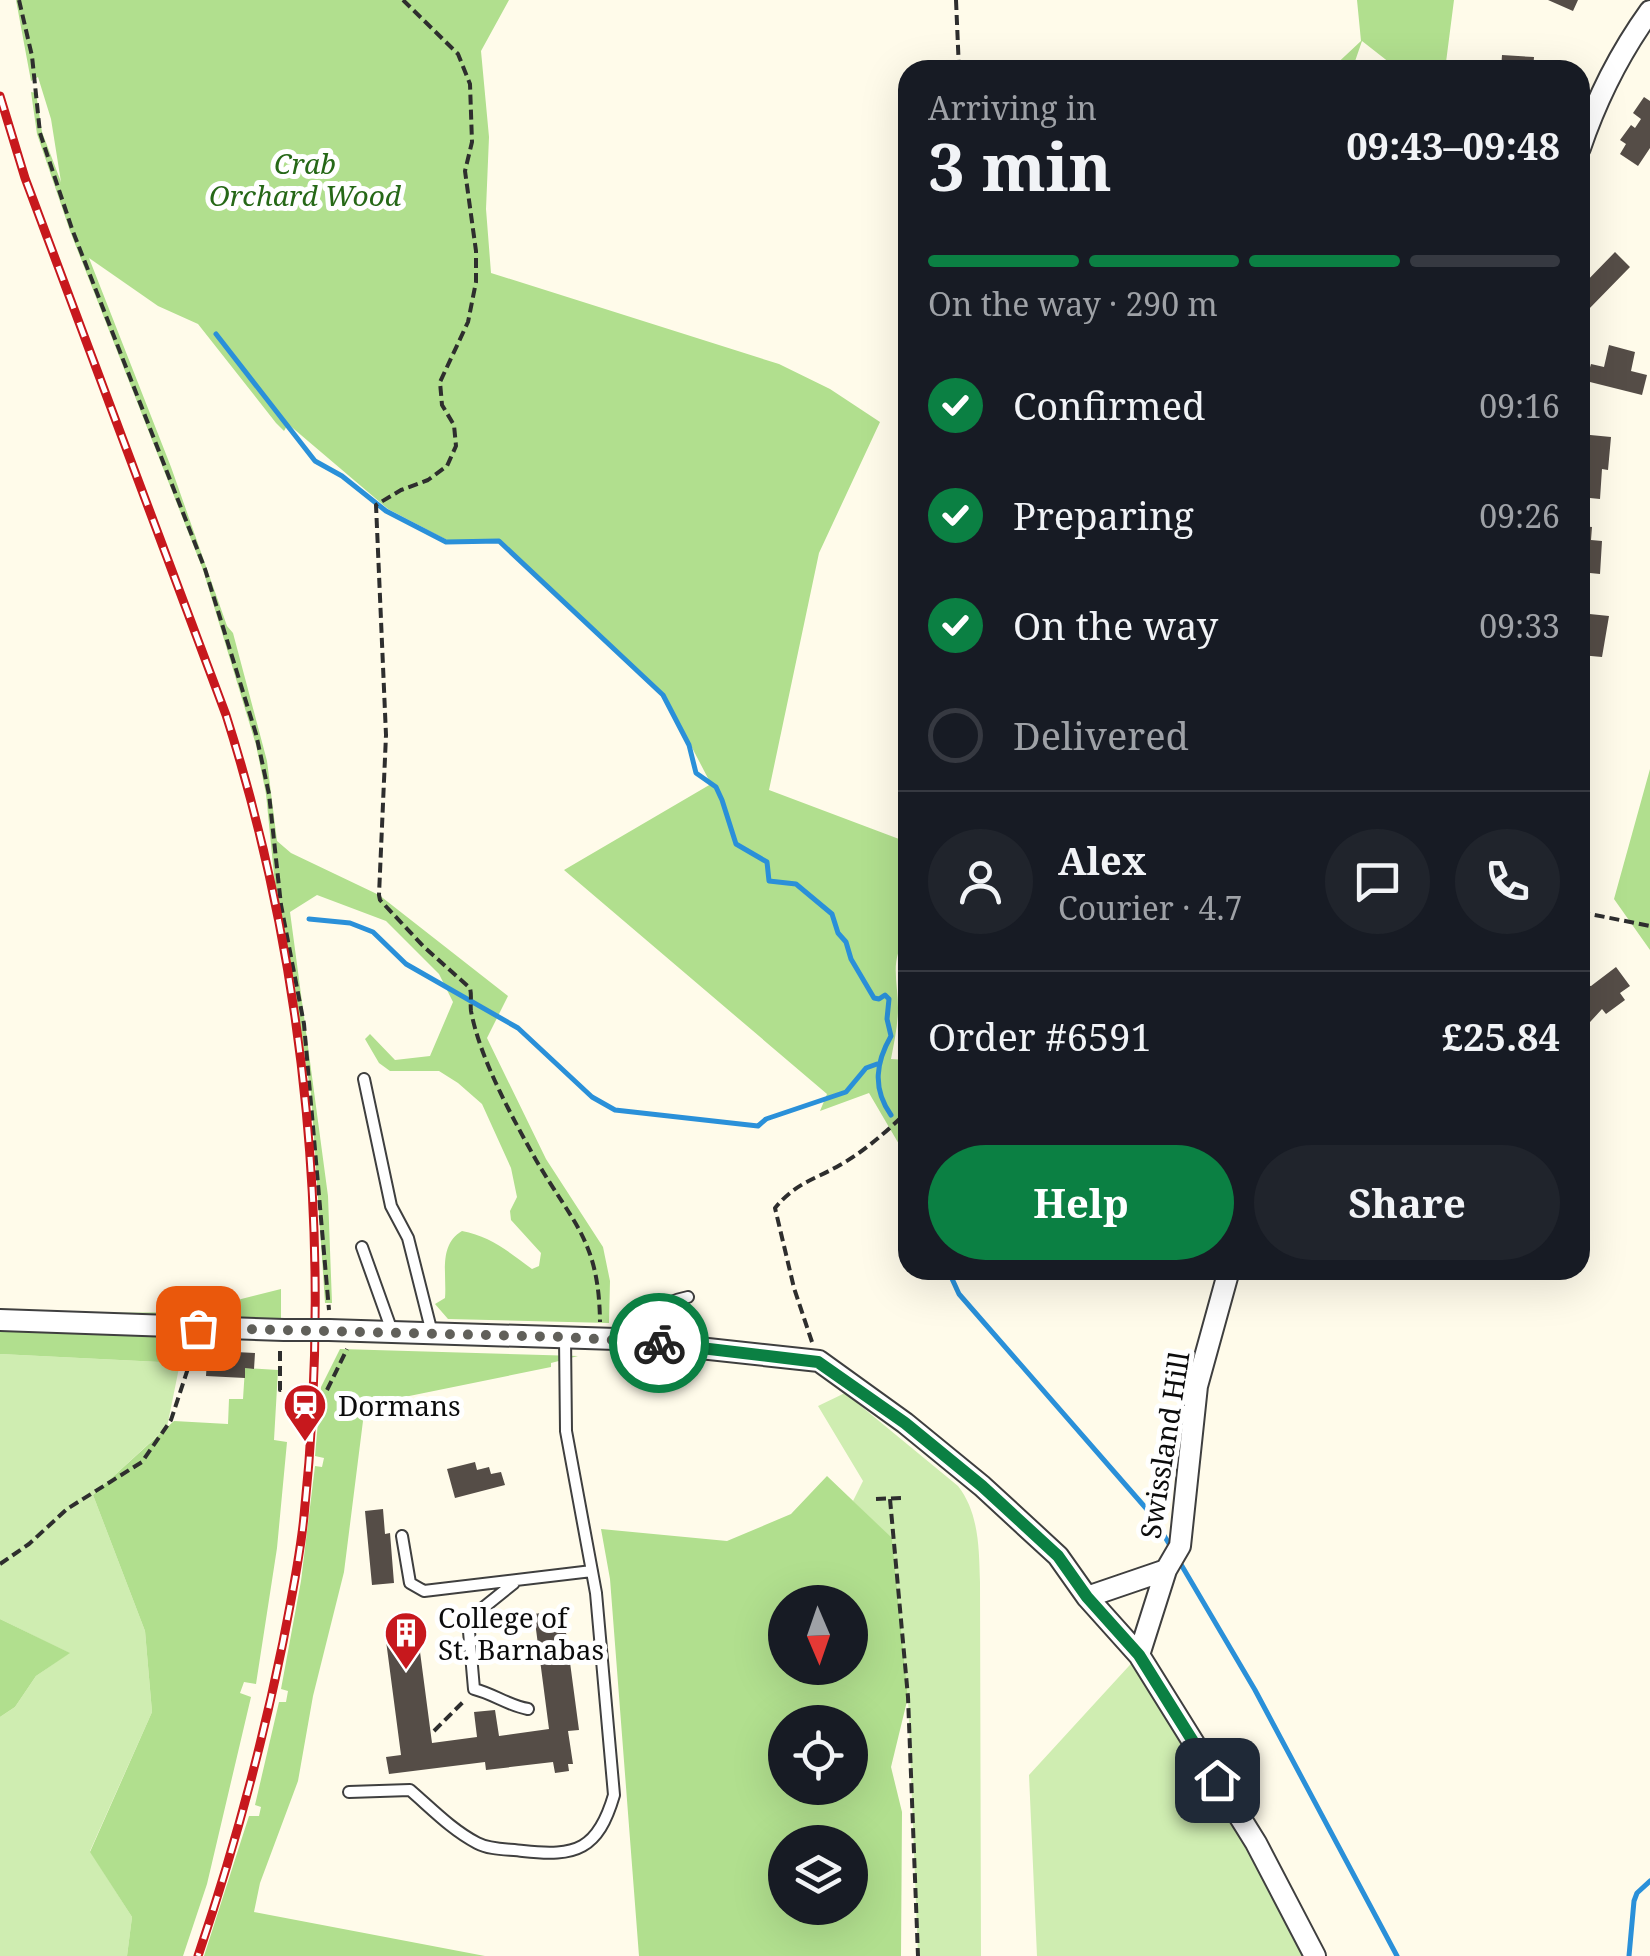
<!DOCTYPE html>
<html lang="en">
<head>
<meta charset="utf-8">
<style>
  body { margin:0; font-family:"Noto Serif",serif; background:#20242c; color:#f1f3f6; height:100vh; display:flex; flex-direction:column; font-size:38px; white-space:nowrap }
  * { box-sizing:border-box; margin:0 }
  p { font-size:32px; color:#9ea1a6 }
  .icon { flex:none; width:55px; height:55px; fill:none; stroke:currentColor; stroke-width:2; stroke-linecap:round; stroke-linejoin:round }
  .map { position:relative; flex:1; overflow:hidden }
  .side { position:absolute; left:898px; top:60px; width:692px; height:1220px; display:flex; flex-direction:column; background:#171b24; border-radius:30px; box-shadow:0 10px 40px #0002 }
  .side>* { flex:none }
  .needle { width:65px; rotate:178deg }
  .tools { position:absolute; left:768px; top:1585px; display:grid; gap:20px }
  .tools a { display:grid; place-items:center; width:100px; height:100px; border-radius:50%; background:#171b24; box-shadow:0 10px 40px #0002; font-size:50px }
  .pin { position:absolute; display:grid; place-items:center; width:85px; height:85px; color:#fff; margin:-42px; border-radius:20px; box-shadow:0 5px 15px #0006 }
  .courier { position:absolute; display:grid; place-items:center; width:100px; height:100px; margin:-50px; border:8px solid #0b8043; border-radius:50%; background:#fff; color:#222; box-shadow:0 2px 12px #0007 }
  .overview em { font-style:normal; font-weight:700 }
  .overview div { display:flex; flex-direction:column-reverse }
  .overview { display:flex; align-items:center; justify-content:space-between; height:170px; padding:0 30px }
  h1 { font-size:65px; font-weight:700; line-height:75px }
  .bar { display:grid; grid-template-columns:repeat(4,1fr); gap:15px 10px; align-content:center; height:120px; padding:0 30px }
  .bar i { height:12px; border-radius:8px; background:#363941 }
  .bar .selected { background:#0b8043 }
  .bar p { grid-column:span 4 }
  .line { display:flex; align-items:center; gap:25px; padding:0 30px; border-top:2px solid #363941 }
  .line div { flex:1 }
  .round { display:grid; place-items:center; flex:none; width:105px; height:105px; border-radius:52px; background:#20242c }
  ol { padding:0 30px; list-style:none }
  li { display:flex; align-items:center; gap:30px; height:110px }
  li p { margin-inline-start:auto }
  li .icon { padding:10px; border-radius:50%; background:#0b8043; color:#fff; stroke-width:4 }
  li:last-child { color:#9ea1a6 }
  li i { width:55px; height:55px; border:5px solid #363941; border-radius:50% }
  .cta { display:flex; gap:20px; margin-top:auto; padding:20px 30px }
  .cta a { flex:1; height:115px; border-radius:60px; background:#0b8043; color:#fff; font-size:40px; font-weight:700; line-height:115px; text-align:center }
  .cta a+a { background:#20242c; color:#f1f3f6 }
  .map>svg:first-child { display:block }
</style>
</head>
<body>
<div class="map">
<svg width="1650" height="1956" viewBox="0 0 1650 1956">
  <rect width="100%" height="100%" fill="#fffbea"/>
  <!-- green -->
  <path fill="#cfedb1" d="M0,1354l180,9 -13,64 -74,68 52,136 7,81 -62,139 42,66 -5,39h-127v-239l15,-10 21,-31 33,-23 -69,-34z
    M845,1393l113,93c21,27 21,62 22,96l1,374h-63l-10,-259 -16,-158 -39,-38 10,-20 -45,-75z
    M1139,1655l176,301h-278l-8,-181z"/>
  <!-- forest -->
  <path fill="#b1df8e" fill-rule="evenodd" d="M16,0h493l-28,51 8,86 -3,72 5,64 288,91 51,25 50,33 -61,131 -50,237 138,52v94c-18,24 -9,45 -9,72 0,17 -4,35 -7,51l16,1v142l-4,-51 -34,-58 -49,18 7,-17 -263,-224 147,-86 -47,-90 -164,-154h-53l-59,-31 -100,-85 -4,7 -8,-8 -78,-99 -40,-18 -69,-48 82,209 56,159 6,7 34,128 10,80 14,12 88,42 129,101 -21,42 59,121 57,88 7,34 -1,42 -161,-4 -13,-15 10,-6c2,-23 -7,-53 17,-67 28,5 47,21 70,38l7,-3 2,-13 -30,-33 -1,-9 7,-14 -6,-29 -29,-64 -24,-21 -19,-12h-49l-11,-8 -14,-24 5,-5 25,26 35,-4 23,-54 -14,-28 -53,-53 -69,-26 -27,17 38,284 4,107h-7l-14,-210 -34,-188 -11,-111 -10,-49 -53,-175 -133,-339 -33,-97 -6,-42 5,1 6,39 19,50 -10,-63 -13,-42 -7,4z
    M1357,0h97l-9,70h-46l-37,-29 -10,29h-22l31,-29z
    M1650,769v181l-36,-51z
    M281,1289v29l-77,1 -24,44 -180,-9v-40l190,-2z
    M340,1349l238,7 -27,7v4l-186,38 -21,167 -31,124 -15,85 -38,102 -6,29 231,44h-281l45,-140h10l2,-9 -6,-2 24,-103h7l2,-11 -7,-2 20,-108 14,-115 7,1 2,-9 -9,-2 6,-69z
    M245,1368l33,2 -4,70 13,2 -10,106 -21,136 -12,-2 -4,11 11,4 -44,187 -24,72h-56l5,-39 -42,-65 62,-140 -7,-81 -52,-136 81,-74 54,3 1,-25h14z
    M827,1476l65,62 16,159 -17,70 11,45 -1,144h-262l-29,-377 -9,-50 126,12 64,-27zM785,1602h65v66h-65zM785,1722h65v66h-65zM785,1842h65v66h-65z
    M0,1619l70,34 -34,23 -21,31 -15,10z"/>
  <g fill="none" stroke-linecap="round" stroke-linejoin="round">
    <!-- stream -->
    <path stroke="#2a90d9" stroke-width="5" d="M216,334l99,127 27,15 44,35 60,31 53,-1 164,154 26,50 7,28 20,14 6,13 14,44 31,18 2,19 27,3 36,30 6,19 8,9 5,17 23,39 5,1 6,-4 4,4 -2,20 4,17c-15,26 -19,52 0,79
      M309,919l41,4 23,9 33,32 112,64 74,69 23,13 143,16 8,-7 80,-27 20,-24 11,-4
      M905,1128l3,2
      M948,1270l11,24 192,220 20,33
      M1179,1561l76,129 142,266
      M1629,1956l5,-55 3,-8 13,-12"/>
  </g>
  <!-- building -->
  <path fill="#554d47" d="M1548,0h30l-5,11z
    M1502,55l32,2 -1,13h-32z
    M1644,97l6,4v47l-12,18 -18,-12 6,-10 -6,-4 11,-15 4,3 6,-9 -8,-6z
    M1615,252l15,15 -44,45 -6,-6v-18z
    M1609,345l26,7 -4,19 16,4 -5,20 -56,-14 5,-17 13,3z
    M1580,434l31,3 -3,33 -6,-1 -2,30 -20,-2z
    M1580,526l12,1 -1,13 11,1 -2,33 -20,-2z
    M1580,613l29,3 -7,41 -22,-2z
    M1616,967l14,19 -10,7 5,7 -19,14 -4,-5 -22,24v-49l11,2z
    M216,1351l39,2 -1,16 -9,-1v10l-39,-2 1,-16 8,1z
    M475,1462l2,8 12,-3 2,7 10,-2 4,13 -50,13 -8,-29z
    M383,1509l2,25 5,-1 4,50 -22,2 -7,-74z
    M563,1610l16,120 -11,1 5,33h-5l1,7 -14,2 -2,-11 -67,8 -1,-8 -96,12 -3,-17 15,-2 -16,-122 32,-4 15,114 45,-6 -3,-25 21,-2 4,26 50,-7 -15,-115z"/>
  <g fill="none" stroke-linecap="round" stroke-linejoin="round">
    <!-- lane casing -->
    <g stroke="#3f3f3f" stroke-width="14">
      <path id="lane" d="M364,1079l27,127 17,32 24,95
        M362,1247l30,84
        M633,1340c14,-25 26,-37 55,-43
        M402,1536l8,47 14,8 168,-20
        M514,1583l-46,37 6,69c20,5 33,16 54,20
        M349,1792l61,-2c22,19 42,40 67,53 13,7 31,6 46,8 53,6 75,-1 91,-56l-18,-202 -30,-162 -1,-93"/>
    </g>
    <!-- street casing -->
    <g stroke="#3f3f3f" stroke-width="24">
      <path id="street" d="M1580,148c17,-50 39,-94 70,-137
        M0,1320l284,10
        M329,1330l287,9 203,22 86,62 77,63 76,70 29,41 52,58 117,188 59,113
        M1087,1597l79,-27
        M1139,1655l27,-85 14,-24 17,-160 32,-116"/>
    </g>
    <!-- path -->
    <path stroke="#2e2e2e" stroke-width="4" stroke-dasharray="10 5" stroke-linecap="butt" d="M19,0l13,56 8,77 32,96 133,340 51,165 13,60 12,111 23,119 25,286
      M403,0l55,54 12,30 2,58 -7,29 11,80v31l-8,40 -28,60 2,23 12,20 2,21 -9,20 -19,14 -27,10 -25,15 10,230 -7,160 1,5 44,47 46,41c2,8 0,15 1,23 9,48 41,106 65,149 38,65 63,81 64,162
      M956,0l3,70
      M1580,912l70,14
      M812,1342l-18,-54 -19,-80c22,-26 37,-27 65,-43 25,-14 47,-34 68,-54
      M280,1351v39l5,-1
      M327,1390l20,-41
      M876,1499l25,-1
      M890,1499l18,198 10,259
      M0,1564l29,-20 38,-35 75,-47 29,-42 24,-73
      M434,1731l31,-31"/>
    <!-- lane -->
    <use href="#lane" stroke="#fff" stroke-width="10"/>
    <!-- street -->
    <use href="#street" stroke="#fff" stroke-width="20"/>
    <!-- rail casing -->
    <g stroke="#c7181d" stroke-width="9">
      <path id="rail" d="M0,96l25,82 201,537c82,257 106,533 78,801 -4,42 -13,84 -21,126 -22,108 -50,211 -85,314"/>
    </g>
    <!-- rail -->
    <use href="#rail" stroke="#fff" stroke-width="5" stroke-dasharray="15" stroke-linecap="butt"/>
    <!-- street-bridge casing -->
    <g stroke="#3f3f3f" stroke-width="24" stroke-linecap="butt">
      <path id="street-bridge" d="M284,1330h45"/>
    </g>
    <!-- street-bridge -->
    <use href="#street-bridge" stroke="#fff" stroke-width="20"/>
  </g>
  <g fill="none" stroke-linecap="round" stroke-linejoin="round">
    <!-- done -->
    <path stroke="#61605a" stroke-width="10" stroke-dasharray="0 18" d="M198,1328l367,9 94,6"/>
    <!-- route -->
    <path stroke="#0b8043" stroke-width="12" d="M659,1343l159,19 87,61 77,63 76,70 29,41 52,58 78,125"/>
  </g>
  <!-- icons -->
  <defs>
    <g id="station-pin" transform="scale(2.25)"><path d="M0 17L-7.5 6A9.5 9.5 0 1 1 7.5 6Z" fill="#c7181d" stroke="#fff"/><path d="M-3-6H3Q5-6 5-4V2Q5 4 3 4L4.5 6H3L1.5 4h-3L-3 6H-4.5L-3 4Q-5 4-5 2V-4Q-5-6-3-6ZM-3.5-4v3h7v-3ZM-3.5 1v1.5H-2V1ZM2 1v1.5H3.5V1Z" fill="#fff"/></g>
    <g id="building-pin" transform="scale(2.25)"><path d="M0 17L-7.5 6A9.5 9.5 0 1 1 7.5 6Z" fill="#c7181d" stroke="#fff"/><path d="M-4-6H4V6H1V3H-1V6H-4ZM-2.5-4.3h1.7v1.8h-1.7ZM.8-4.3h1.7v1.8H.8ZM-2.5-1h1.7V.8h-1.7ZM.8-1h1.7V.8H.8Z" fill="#fff"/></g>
  </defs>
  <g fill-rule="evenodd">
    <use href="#station-pin" x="305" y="1405"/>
    <use href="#building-pin" x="406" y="1633"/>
  </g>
  <g text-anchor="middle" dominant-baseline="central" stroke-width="10" stroke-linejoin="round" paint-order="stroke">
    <!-- park labels -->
    <g font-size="28" font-style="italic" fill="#266817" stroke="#fff">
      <text x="305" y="163">Crab<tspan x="305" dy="32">Orchard Wood</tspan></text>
    </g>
    <!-- poi labels -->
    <g font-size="28" fill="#0c0c0c" stroke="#fff" text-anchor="start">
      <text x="338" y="1405">Dormans</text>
      <text x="438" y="1617">College of<tspan x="438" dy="32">St. Barnabas</tspan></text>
    </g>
    <!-- street labels -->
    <g font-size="28" fill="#0c0c0c" stroke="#fff">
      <text transform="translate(1164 1445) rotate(-81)">Swissland Hill</text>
    </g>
  </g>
</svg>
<div class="tools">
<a><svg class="needle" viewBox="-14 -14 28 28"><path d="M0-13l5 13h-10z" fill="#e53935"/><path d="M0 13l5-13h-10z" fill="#9ea1a6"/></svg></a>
<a><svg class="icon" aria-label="locate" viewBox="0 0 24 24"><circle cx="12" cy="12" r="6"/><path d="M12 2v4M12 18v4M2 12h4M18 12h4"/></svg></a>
<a><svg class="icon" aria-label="layers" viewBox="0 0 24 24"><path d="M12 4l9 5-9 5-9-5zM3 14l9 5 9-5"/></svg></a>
</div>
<div class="pin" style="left:198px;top:1328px;background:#ea580c"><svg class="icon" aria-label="bag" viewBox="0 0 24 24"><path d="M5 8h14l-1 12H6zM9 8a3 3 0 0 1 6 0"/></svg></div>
<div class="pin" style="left:1217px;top:1780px;background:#1f2937"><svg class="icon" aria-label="home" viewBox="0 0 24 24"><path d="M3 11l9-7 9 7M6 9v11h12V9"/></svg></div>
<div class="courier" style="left:659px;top:1343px"><svg class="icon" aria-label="bike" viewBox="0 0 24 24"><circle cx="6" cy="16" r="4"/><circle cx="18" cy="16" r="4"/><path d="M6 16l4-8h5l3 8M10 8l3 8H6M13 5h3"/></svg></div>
<section class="side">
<div class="overview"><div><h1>3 min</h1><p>Arriving in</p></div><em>09:43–09:48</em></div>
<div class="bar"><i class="selected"></i><i class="selected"></i><i class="selected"></i><i></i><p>On the way · 290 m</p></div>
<ol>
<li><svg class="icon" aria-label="check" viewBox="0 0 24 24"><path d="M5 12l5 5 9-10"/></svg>Confirmed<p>09:16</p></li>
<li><svg class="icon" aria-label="check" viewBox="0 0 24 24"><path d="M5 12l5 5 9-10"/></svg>Preparing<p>09:26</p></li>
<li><svg class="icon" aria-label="check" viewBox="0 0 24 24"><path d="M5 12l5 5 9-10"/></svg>On the way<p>09:33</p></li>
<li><i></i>Delivered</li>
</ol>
<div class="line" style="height:180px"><a class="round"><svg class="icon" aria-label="person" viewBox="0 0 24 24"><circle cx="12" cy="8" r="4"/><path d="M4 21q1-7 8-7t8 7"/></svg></a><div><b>Alex</b><p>Courier · 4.7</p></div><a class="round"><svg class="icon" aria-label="chat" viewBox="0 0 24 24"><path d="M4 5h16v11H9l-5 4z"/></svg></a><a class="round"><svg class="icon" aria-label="phone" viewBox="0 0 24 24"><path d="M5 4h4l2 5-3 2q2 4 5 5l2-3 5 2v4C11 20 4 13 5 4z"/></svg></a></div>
<div class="line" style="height:130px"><div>Order #6591</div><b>£25.84</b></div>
<div class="cta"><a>Help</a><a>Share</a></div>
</section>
</div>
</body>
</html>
